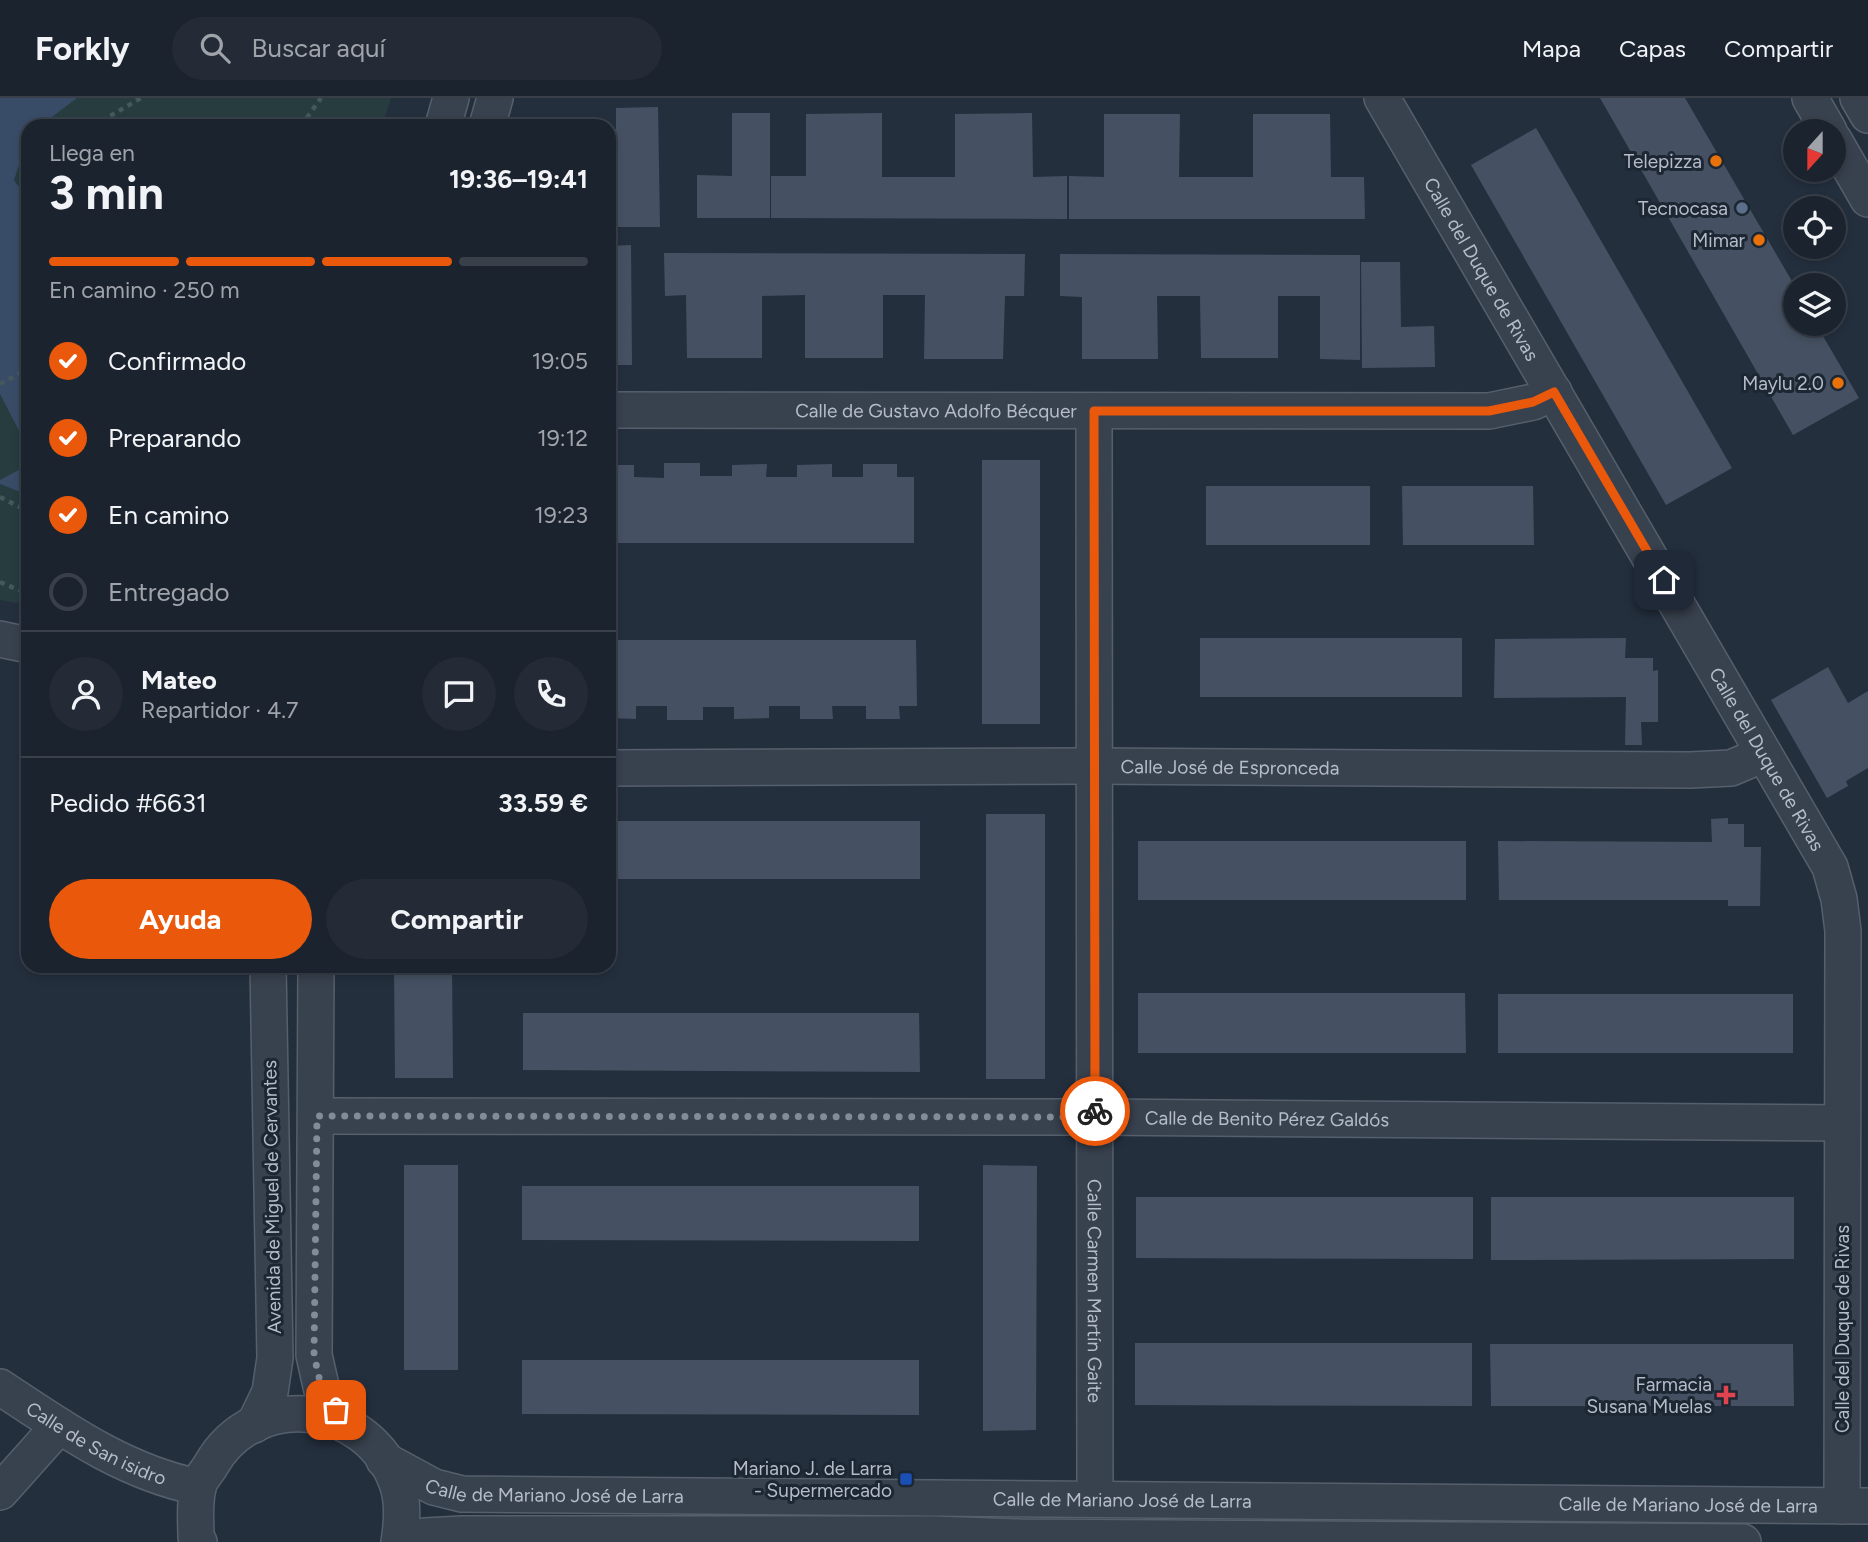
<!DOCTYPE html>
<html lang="es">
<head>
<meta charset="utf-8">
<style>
  body { margin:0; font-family:Figtree,sans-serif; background:#242b36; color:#f1f3f6; height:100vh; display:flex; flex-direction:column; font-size:26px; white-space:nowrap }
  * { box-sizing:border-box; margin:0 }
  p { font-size:23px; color:#a0a4aa }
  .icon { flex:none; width:38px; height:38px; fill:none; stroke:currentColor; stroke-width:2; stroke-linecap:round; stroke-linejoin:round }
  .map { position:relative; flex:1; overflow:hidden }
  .details { position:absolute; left:21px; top:21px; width:595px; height:854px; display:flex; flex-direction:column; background:#1b232e; border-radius:21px; box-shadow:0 4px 10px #0003,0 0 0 2px #39404a }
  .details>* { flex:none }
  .needle { width:46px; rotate:201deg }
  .controls { position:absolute; left:1783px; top:21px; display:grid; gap:14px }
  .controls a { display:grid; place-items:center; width:63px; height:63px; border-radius:50%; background:#1b232e; box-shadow:0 4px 10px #0003,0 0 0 2px #39404a; font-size:35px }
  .pin { position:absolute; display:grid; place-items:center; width:60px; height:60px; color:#fff; margin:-30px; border-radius:14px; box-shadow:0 4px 10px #0006 }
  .courier { position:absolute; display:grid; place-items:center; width:70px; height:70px; margin:-35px; border:5px solid #ea580c; border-radius:50%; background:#fff; color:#222; box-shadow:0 2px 9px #0007 }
  .summary em { font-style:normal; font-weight:700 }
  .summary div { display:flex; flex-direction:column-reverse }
  .summary { display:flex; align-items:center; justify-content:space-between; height:119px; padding:0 28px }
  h1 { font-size:46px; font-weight:700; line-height:52px }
  .bar { display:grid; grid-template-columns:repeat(4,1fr); gap:10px 7px; align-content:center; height:84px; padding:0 28px }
  .bar i { height:9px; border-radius:5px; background:#39404a }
  .bar .on { background:#ea580c }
  .bar p { grid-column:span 4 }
  .line { display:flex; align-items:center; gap:18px; padding:0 28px; border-top:2px solid #39404a }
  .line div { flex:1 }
  .round { display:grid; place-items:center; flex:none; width:74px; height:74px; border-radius:37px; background:#242b36 }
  ol { padding:0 28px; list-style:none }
  li { display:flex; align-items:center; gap:21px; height:77px }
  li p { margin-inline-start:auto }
  li .icon { padding:7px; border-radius:50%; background:#ea580c; color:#fff; stroke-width:4 }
  li:last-child { color:#a0a4aa }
  li i { width:38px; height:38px; border:4px solid #39404a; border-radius:50% }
  .button { display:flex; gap:14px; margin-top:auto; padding:14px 28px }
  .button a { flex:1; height:80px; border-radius:42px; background:#ea580c; color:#fff; font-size:28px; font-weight:700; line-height:80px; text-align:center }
  .button a+a { background:#242b36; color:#f1f3f6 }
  header { display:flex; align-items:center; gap:42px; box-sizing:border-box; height:98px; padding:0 35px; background:#1b232e; border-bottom:2px solid #39404a }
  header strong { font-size:33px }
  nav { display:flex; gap:38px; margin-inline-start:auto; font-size:24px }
  .search { width:490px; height:63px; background:#242b36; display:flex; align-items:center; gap:18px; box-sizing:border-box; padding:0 24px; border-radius:38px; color:#a0a4aa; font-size:26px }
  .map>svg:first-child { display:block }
</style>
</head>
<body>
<header>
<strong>Forkly</strong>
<div class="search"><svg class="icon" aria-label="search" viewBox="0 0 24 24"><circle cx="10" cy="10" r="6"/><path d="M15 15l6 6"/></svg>Buscar aquí</div>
<nav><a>Mapa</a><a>Capas</a><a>Compartir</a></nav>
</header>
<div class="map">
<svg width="1868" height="1444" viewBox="0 0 1868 1444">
  <rect width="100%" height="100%" fill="#242f3e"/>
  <!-- green -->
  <path fill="#263c3f" d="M0,0h391l-9,28h-354v479l-28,-5z"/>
  <!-- water -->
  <path fill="#394c67" d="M0,0h77l-37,28h-12v12l-14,42 14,20v248l-28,-54z
    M28,367v30l-28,-11v-4z"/>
  <!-- building -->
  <path fill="#455162" d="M1600,0h85l111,190v36h20l43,74 -66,37z
    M658,9l2,120h-44v-22h-7v-76h7v-21z
    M732,15h38v105h-73v-43l35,1z
    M882,15v64h73v-63l77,-1 1,64 34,-1v43l-296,-1v-42h35v-62z
    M1104,16h76l-1,63h74v-63h77l1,63h33l1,42h-296v-43l35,1z
    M1536,30l196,340 -66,37 -195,-340z
    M631,147l1,120h-23v-119z
    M664,155l361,1 -1,42h-19l-2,63h-79l1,-64h-42v63h-78v-63l-43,1v62h-75l-1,-63 -21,1z
    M1060,156l300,1v105l-40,-1v-63h-42v62h-77l-1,-62h-43l1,63h-76v-62l-22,-1z
    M1361,164h39l1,65 33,-1 1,41 -73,1z
    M982,362h58v264h-58z
    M664,365h36v13h32v-11l35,-1 -1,13h31v-12l35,-1v13h31v-13h34v13h17v66h-305v-78h25v12l30,1z
    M1206,388h164v59h-164z
    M1402,388h131l1,59h-131z
    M1200,540h262v59h-262z
    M1626,540l-1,20h28v13l5,-1v52h-17l1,23h-17l1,-48 -132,1 1,-59z
    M609,542h307l1,66h-18l1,13h-34v-13h-34l1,13h-33v-13h-31v12l-35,1v-12h-31v13h-36v-14h-31v13l-27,-1z
    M1828,569l20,36 20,-12v77l-22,13 2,5 -21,12 -56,-98z
    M986,716h59v265h-59z
    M1728,720v6h16v23h17l-1,59h-32v-6h-229l-1,-59 214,1 -1,-23z
    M609,723h311v58h-311z
    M1138,743h328v59h-328z
    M394,868h58l1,112h-58z
    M1138,895h327l1,60h-328z
    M1498,896h295v59h-295z
    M523,915h396l1,59 -397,-2z
    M404,1067h54v205h-54z
    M983,1067l54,1 -1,264 -53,1z
    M522,1088h397v55l-397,-1z
    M1136,1099h337v62l-337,-1z
    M1491,1099h303v62l-303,1z
    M1135,1245h337v63l-337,-1z
    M1490,1246h303l1,62h-303z
    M522,1262h397v55l-397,-1z"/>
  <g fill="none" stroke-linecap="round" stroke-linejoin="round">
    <!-- minor casing -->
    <g stroke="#565f6c" stroke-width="38">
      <g id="minor">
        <path id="s1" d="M1382,0l448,769 9,32 4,32 -1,575"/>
        <path d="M1810,0l19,33"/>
        <path d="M1858,0l10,17"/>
        <path d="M443,28l8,-28"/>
        <path d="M487,28l8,-28"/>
        <path d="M1834,42l34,59"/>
        <path id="s2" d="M609,312l880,1 44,-9 21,-10"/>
        <path id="s3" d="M1094,313l1,1088"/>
        <path d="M0,541l28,6"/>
        <path id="s4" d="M609,670l486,-2 595,4 41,-2 33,-14"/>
        <path d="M316,868l-2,389 9,40 26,30"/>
        <path id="s5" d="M317,1018l778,1 746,6"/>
        <path id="s6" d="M0,1289c62,41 123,85 198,100"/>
        <path d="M254,1327l16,-33 5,-34 -7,-392"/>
        <path id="s7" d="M384,1362l50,27 28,7 1406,12"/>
        <path d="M0,1394l59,-66"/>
        <path d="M199,1444l-3,-5c0,-15 -2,-34 2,-49 1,-8 9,-16 13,-23 43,-76 156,-65 186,18 7,19 5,40 2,59"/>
        <path d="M406,1444l19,-6 37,-2h471l88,3 722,5"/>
      </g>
    </g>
    <!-- path -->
    <path stroke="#44595c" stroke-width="4.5" stroke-dasharray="5 5" stroke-linecap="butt" d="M93,28l48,-28
      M301,28l20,-28
      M0,286l28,-15
      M0,399l28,14
      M0,484l28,12"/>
    <!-- minor -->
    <use href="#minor" stroke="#38414e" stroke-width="35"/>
  </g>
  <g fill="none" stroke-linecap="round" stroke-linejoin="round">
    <!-- done -->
    <path stroke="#828b98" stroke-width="7" stroke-dasharray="0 12.6" d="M336,1312l-13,-15 -9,-40 3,-239 778,1v-6"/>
    <!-- route -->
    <path stroke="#ea580c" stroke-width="9" d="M1095,1013l-1,-700h395l44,-9 21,-10 110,188"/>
  </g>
  <!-- markers -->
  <g fill="#e8710a" stroke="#1d2633" stroke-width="2.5">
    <circle cx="1716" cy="63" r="7"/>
    <circle cx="1759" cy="142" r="7"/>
    <circle cx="1838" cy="285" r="7"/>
  </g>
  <circle fill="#5c6f8a" stroke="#1d2633" stroke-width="2.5" cx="1742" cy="110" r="7"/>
  <path fill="#e0444e" stroke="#1d2633" stroke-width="2.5" d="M1722.5 1286.5h7v7h7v7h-7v7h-7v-7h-7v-7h7z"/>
  <rect fill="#1a4fb4" stroke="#1d2633" stroke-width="2.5" x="899" y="1374" width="14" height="14" rx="3.5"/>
  <g text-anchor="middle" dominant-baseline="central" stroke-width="6" stroke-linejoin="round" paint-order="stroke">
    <!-- poi labels -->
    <g font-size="19" fill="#b4bcc9" stroke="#1d2633" text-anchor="end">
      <text x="1702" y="63">Telepizza</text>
      <text x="1728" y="110">Tecnocasa</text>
      <text x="1745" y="142">Mimar</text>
      <text x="1824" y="285">Maylu 2.0</text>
      <text x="1712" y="1286">Farmacia<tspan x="1712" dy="22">Susana Muelas</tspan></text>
      <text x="892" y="1370">Mariano J. de Larra<tspan x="892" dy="22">- Supermercado</tspan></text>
    </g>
    <!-- street labels -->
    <g font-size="19" fill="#b4bcc9" stroke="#1d2633">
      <text stroke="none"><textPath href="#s1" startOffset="198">Calle del Duque de Rivas</textPath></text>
      <text stroke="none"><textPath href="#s2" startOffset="327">Calle de Gustavo Adolfo Bécquer</textPath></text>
      <text stroke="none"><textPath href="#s1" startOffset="765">Calle del Duque de Rivas</textPath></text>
      <text stroke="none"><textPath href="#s4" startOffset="621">Calle José de Espronceda</textPath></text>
      <text stroke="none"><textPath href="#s5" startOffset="950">Calle de Benito Pérez Galdós</textPath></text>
      <text transform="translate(272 1099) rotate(-91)">Avenida de Miguel de Cervantes</text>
      <text stroke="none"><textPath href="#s3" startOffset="880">Calle Carmen Martín Gaite</textPath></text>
      <text transform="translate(1842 1231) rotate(-90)">Calle del Duque de Rivas</text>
      <text stroke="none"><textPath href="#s6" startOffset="112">Calle de San isidro</textPath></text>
      <text stroke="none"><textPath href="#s7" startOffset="178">Calle de Mariano José de Larra</textPath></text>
      <text stroke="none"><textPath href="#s7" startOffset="746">Calle de Mariano José de Larra</textPath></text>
      <text stroke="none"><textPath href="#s7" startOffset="1312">Calle de Mariano José de Larra</textPath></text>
    </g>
  </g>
</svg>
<div class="controls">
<a><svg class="needle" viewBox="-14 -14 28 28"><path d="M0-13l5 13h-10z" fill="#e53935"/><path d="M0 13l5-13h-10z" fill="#a0a4aa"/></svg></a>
<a><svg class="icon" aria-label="locate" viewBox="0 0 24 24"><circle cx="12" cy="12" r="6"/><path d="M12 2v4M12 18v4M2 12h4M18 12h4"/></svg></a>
<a><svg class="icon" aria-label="layers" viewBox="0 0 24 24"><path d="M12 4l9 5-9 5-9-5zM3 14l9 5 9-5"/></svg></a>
</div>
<div class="pin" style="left:336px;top:1312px;background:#ea580c"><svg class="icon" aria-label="bag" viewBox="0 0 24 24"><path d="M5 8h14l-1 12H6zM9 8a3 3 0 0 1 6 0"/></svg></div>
<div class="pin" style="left:1664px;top:482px;background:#1f2937"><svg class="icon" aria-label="home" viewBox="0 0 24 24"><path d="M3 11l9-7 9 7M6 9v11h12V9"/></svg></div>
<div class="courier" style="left:1095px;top:1013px"><svg class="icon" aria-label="bike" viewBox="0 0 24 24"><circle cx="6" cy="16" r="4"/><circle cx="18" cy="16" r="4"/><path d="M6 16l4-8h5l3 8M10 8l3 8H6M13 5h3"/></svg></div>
<section class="details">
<div class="summary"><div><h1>3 min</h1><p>Llega en</p></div><em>19:36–19:41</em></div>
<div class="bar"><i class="on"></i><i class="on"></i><i class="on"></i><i></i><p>En camino · 250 m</p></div>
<ol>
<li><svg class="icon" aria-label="check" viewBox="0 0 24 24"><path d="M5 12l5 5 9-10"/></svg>Confirmado<p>19:05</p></li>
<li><svg class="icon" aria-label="check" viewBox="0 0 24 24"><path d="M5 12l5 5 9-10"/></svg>Preparando<p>19:12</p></li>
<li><svg class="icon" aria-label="check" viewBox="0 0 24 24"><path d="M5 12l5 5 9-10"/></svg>En camino<p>19:23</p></li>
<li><i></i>Entregado</li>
</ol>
<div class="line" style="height:126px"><a class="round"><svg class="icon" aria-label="person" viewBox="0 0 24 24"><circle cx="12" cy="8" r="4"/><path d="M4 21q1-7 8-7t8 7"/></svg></a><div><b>Mateo</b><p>Repartidor · 4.7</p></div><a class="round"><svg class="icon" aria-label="chat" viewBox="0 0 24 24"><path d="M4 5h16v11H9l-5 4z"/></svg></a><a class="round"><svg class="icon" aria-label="phone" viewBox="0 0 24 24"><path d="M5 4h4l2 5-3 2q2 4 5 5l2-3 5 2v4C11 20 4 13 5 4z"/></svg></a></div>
<div class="line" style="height:91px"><div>Pedido #6631</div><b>33.59 €</b></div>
<div class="button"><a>Ayuda</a><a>Compartir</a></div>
</section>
</div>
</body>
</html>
